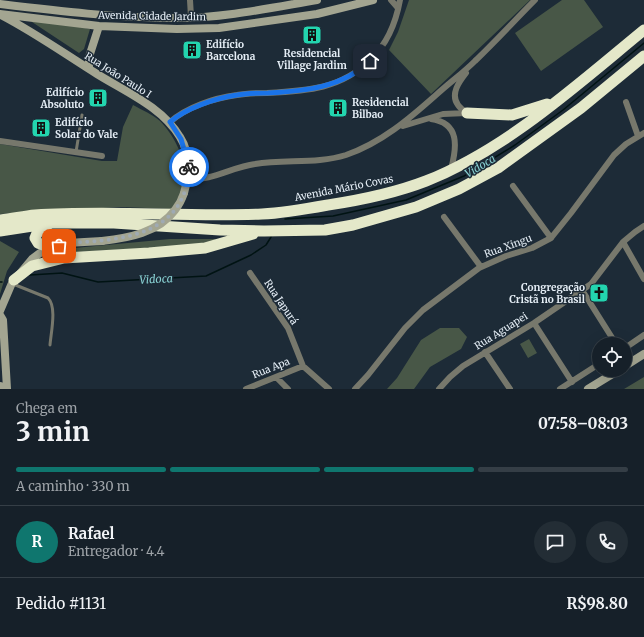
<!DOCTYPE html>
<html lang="pt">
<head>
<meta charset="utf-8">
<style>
  body { margin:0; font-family:Merriweather,serif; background:#232d35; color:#f1f3f6; height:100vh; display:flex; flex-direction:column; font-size:15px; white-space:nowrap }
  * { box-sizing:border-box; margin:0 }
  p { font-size:13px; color:#9ea3a8 }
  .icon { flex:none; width:22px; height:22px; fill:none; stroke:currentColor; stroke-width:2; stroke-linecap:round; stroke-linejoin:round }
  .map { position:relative; height:389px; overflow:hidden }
  .drawer { display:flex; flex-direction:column; background:#162029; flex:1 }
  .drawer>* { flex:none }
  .controls { position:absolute; left:592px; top:337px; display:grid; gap:8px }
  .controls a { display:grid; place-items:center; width:40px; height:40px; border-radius:50%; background:#162029; box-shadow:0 4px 16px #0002,0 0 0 1px #353e46; font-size:20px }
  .pin { position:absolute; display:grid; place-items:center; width:34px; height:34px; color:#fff; margin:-17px; border-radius:8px; box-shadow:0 2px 6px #0006 }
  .courier { position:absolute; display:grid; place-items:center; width:40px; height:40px; margin:-20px; border:3px solid #1a73e8; border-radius:50%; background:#fff; color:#222; box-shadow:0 1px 5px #0007 }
  .head em { font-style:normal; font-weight:700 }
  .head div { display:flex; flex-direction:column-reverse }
  .head { display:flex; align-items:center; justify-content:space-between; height:68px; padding:0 16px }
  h1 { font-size:26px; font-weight:700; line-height:30px }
  .bar { display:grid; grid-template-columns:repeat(4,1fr); gap:6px 4px; align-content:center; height:48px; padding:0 16px }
  .bar i { height:5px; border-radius:3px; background:#353e46 }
  .bar .current { background:#0f766e }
  .bar p { grid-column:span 4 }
  .line { display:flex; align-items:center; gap:10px; padding:0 16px; border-top:1px solid #353e46 }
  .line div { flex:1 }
  .round { display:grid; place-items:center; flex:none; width:42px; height:42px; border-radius:21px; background:#232d35 }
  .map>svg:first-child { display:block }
</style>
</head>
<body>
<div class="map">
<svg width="644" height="389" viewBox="0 0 644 389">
  <rect width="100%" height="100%" fill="#1d2b37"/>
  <!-- green -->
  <path fill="#485747" d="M409,0h121l-99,94 -42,-44 9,-18z
    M562,0h22l19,27 -62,44 -26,-38z
    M34,17l56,12 -6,20 -5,4 -47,-31v-3z
    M133,105c9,5 19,9 27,16 15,15 28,41 23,62 -2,10 -7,18 -11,26l-51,-2 -121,7v-70l102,17h15l6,-34z
    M170,239h46l-9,6 -149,8 6,-4z
    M0,241l19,11 -12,19 -7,23z
    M440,328h19l8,9 -6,12 -31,18 -16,22h-27l10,-11 24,-38z
    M529,339l8,14 -9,5 -8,-14z
    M644,377v12h-20z"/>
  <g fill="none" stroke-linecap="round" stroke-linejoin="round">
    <!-- stream -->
    <path stroke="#001313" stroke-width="1.5" d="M285,219l48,-3 73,-16 58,-24 51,-31 48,-35 81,-67
      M30,275l32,-2 36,9 108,-6 45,-21 15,-10 5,-8
      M0,282h2"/>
    <!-- lane -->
    <path stroke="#77786c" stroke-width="3" d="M76,152l6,-37
      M13,284l35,14c9,9 3,34 2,47"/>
    <!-- street -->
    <path stroke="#77786c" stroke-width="6" d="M190,0l1,17
      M391,0l7,8
      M466,73c-7,9 -16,21 -8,32 2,3 6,6 9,8
      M626,102l12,34
      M431,119c29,4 26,28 20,50
      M170,122c17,-15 44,-24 67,-27 10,-2 20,-2 30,-2 40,-2 75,-4 104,-34 17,-16 25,-37 29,-59
      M403,126l40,-12 24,-1
      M0,141l102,15
      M188,179c24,2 44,-12 67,-15 30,-5 62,0 91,-9 35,-12 63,-36 90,-60 13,-12 27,-22 39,-34 21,-20 40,-41 60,-61
      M513,186l38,52
      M444,217l37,50
      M623,242l21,37
      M250,273l38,55 15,38 26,23
      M582,290l34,54
      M534,323l38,59
      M625,348l19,-13
      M485,352l25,37
      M276,377l12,12
      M246,389l57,-23
      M355,389l13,-14 37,-47 18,-18 56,-42 27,-12 26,-8 19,-10 20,-25 43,-58 12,-11 18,-11
      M439,389l11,-12 13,-11 71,-43 57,-39 32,-42 12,-10 9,-6
      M560,389l39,-25"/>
    <!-- secondary -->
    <path stroke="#a3a591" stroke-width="8" d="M0,4c58,7 117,14 176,14 48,0 94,-10 141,-18
      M0,14l99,12 78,3 42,-1 98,-14 56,-14
      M1,15c33,17 64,39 96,59 29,18 65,33 83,63 11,17 9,38 4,56
      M89,68v-11l10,-31
      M0,311l12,-28 20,-24 8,-6 27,-10 35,-2
      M0,315l3,5 4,69
      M625,366l19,-12
      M0,386v3
      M588,389l31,-19"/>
    <!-- highway -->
    <path stroke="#e4e8c9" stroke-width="11" d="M467,113l45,2 35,-11
      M0,220c12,-1 23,-4 35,-5 75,-5 151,2 227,-1 22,-1 44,-5 66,-9 33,-5 67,-12 98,-24 81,-32 152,-97 218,-151
      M48,225c-6,4 -11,6 -13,13l3,5 8,3 21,-3
      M0,231l52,-8h62l106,7 44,1 61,-1 28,-5 63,-18 43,-18 39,-21 83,-60 63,-52
      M14,280l18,-14 32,-8 85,-5 56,-5 48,-14"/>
    <!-- secondary-bridge -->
    <path stroke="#a3a591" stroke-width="8" d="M102,241c26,-3 56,-8 73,-31 4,-5 7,-11 9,-17"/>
  </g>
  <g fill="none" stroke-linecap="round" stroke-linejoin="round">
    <!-- done -->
    <path stroke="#9faab3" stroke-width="4" stroke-dasharray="0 7.2" d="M59,246l8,-3c54,-3 119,-6 122,-76"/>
    <!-- route -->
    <path stroke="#1a73e8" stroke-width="5" d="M189,167l-8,-28 -11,-17c16,-14 46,-24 67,-27 10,-2 21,-2 31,-2 36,-2 74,-5 102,-32"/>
  </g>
  <!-- icons -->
  <defs>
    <g id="building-square" transform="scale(1)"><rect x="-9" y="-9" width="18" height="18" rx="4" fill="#23d5af" stroke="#1d2b37"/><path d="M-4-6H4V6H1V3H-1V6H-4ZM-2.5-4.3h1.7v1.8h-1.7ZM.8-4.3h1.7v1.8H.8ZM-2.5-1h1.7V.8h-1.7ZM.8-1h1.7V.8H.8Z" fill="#111"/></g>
    <g id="church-square" transform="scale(1)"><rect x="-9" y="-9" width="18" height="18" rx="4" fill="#23d5af" stroke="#1d2b37"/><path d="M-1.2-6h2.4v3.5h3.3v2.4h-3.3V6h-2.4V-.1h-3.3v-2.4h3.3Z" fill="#111"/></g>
  </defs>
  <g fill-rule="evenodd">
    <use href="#building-square" x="312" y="35"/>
    <use href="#building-square" x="192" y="50"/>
    <use href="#building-square" x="98" y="98"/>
    <use href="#building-square" x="338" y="108"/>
    <use href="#building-square" x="41" y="128"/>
    <use href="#church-square" x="599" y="293"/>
  </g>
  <g text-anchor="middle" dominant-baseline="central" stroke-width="3" stroke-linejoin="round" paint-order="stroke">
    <!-- street labels -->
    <g font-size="10" fill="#e5eef6" stroke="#1d2b37">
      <text transform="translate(152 16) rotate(1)">Avenida Cidade Jardim</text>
      <text transform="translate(118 75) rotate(32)">Rua João Paulo I</text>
      <text transform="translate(344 188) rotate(-11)">Avenida Mário Covas</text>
      <text transform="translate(508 246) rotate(-20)">Rua Xingu</text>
      <text transform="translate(281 302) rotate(56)">Rua Japurá</text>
      <text transform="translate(501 331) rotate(-32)">Rua Aguapei</text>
      <text transform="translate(271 368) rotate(-22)">Rua Apa</text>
    </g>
    <!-- poi labels -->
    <g font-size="10" font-weight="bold" fill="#e5eef6" stroke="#1d2b37" text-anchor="start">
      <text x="206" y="44">Edifício<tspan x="206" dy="12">Barcelona</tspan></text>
      <text x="312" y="53" text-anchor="middle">Residencial<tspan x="312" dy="12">Village Jardim</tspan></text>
      <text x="84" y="92" text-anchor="end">Edifício<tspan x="84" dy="12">Absoluto</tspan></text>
      <text x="352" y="102">Residencial<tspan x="352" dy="12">Bilbao</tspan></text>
      <text x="55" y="122">Edifício<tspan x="55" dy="12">Solar do Vale</tspan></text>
      <text x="585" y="287" text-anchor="end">Congregação<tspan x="585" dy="12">Cristã no Brasil</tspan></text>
    </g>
    <!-- water labels -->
    <g font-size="11" font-style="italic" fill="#88d0d2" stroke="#1d2b37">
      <text transform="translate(480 166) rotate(-31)">Vidoca</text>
      <text transform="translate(156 279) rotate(-3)">Vidoca</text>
    </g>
  </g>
</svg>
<div class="controls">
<a><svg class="icon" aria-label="locate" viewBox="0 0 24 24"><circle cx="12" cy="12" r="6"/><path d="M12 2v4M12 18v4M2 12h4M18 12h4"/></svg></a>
</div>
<div class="pin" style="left:59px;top:246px;background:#ea580c"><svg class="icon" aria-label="bag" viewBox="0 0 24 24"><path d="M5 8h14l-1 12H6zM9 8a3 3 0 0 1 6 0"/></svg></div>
<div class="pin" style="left:370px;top:61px;background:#1f2937"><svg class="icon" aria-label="home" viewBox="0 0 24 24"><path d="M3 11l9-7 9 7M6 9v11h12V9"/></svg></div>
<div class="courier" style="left:189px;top:167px"><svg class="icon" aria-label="bike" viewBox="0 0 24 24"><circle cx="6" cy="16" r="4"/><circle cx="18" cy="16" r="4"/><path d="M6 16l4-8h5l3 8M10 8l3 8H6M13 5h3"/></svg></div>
</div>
<section class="drawer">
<div class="head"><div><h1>3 min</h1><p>Chega em</p></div><em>07:58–08:03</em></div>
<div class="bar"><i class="current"></i><i class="current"></i><i class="current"></i><i></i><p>A caminho · 330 m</p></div>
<div class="line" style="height:72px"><b class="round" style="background:#0f766e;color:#fff">R</b><div><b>Rafael</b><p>Entregador · 4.4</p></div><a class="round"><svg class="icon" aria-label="chat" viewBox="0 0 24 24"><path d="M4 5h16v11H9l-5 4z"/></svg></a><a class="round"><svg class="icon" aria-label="phone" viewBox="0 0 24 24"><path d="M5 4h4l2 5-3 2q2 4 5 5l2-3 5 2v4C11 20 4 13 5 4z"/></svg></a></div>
<div class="line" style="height:52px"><div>Pedido #1131</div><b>R$98.80</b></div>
</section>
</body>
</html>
